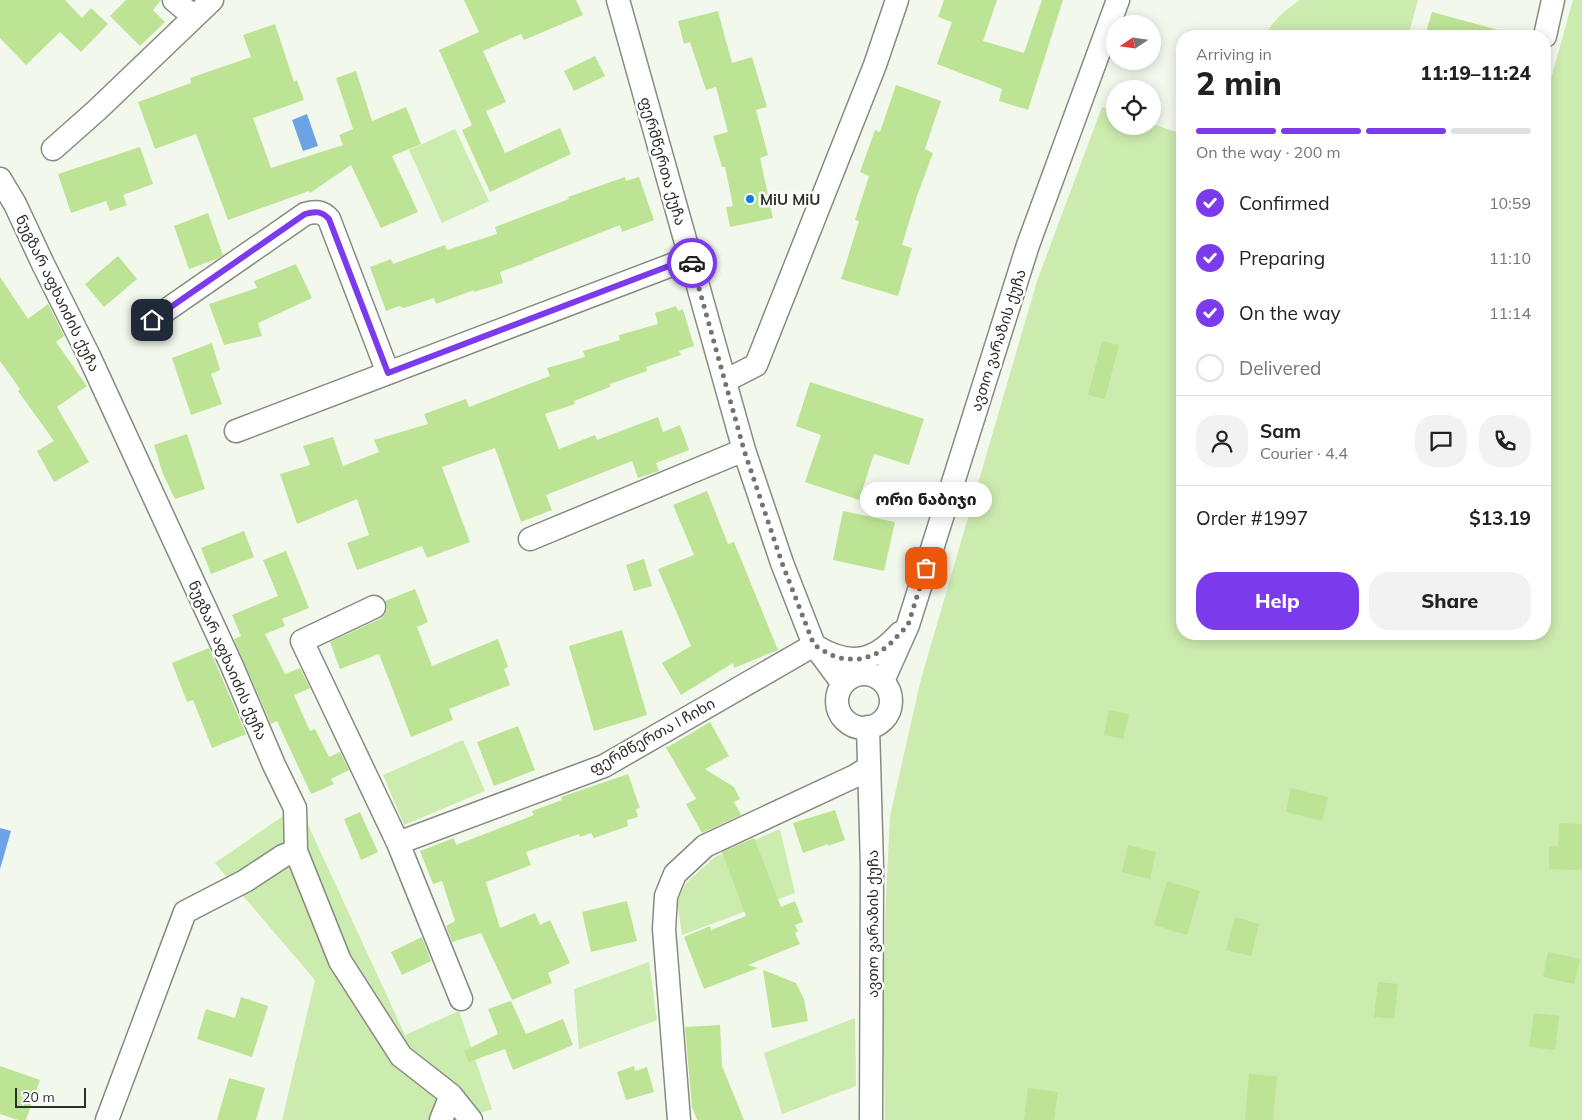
<!DOCTYPE html>
<html lang="en">
<head>
<meta charset="utf-8">
<style>
  body { margin:0; font-family:Mulish,"Noto Sans Georgian",sans-serif; background:#f2f2f2; color:#202124; height:100vh; display:flex; flex-direction:column; font-size:19px; white-space:nowrap }
  * { box-sizing:border-box; margin:0 }
  p { font-size:16px; color:#757577 }
  .icon { flex:none; width:28px; height:28px; fill:none; stroke:currentColor; stroke-width:2; stroke-linecap:round; stroke-linejoin:round }
  .map { position:relative; flex:1; overflow:hidden }
  .side { position:absolute; left:1176px; top:30px; width:375px; height:610px; display:flex; flex-direction:column; background:#fff; border-radius:20px; box-shadow:0 2px 12px #0003 }
  .side>* { flex:none }
  .needle { width:32px; rotate:257deg }
  .fabs { position:absolute; left:1106px; top:15px; display:grid; gap:10px }
  .fabs a { display:grid; place-items:center; width:55px; height:55px; border-radius:50%; background:#fff; box-shadow:0 2px 12px #0003; font-size:25px }
  .scale { position:absolute; left:15px; bottom:12px; width:71px; box-sizing:border-box; padding-left:5px; border:2px solid #2c2f2a; border-top:0; font-size:14px; line-height:18px; white-space:nowrap; color:#2c2f2a; -webkit-text-stroke:4px #fff; paint-order:stroke }
  .pin { position:absolute; display:grid; place-items:center; width:42px; height:42px; color:#fff; margin:-21px; border-radius:10px; box-shadow:0 2px 8px #0006 }
  .courier { position:absolute; display:grid; place-items:center; width:50px; height:50px; margin:-25px; border:4px solid #7c3aed; border-radius:50%; background:#fff; color:#222; box-shadow:0 1px 6px #0007 }
  .bubble { position:absolute; height:35px; border-radius:18px; background:#fff; box-shadow:0 2px 12px #0003; font-size:16px; font-weight:800; line-height:35px; text-align:center }
  .overview em { font-style:normal; font-weight:800 }
  .overview div { display:flex; flex-direction:column-reverse }
  .overview { display:flex; align-items:center; justify-content:space-between; height:85px; padding:0 20px }
  h1 { font-size:32px; font-weight:800; line-height:38px }
  .bar { display:grid; grid-template-columns:repeat(4,1fr); gap:8px 5px; align-content:center; height:60px; padding:0 20px }
  .bar i { height:6px; border-radius:4px; background:#e0e0e0 }
  .bar .on { background:#7c3aed }
  .bar p { grid-column:span 4 }
  .line { display:flex; align-items:center; gap:12px; padding:0 20px; border-top:1px solid #e0e0e0 }
  .line div { flex:1 }
  .round { display:grid; place-items:center; flex:none; width:52px; height:52px; border-radius:20px; background:#f2f2f2 }
  ol { padding:0 20px; list-style:none }
  li { display:flex; align-items:center; gap:15px; height:55px }
  li p { margin-inline-start:auto }
  li .icon { padding:5px; border-radius:50%; background:#7c3aed; color:#fff; stroke-width:4 }
  li:last-child { color:#757577 }
  li i { width:28px; height:28px; border:2px solid #e0e0e0; border-radius:50% }
  .primary-button { display:flex; gap:10px; margin-top:auto; padding:10px 20px }
  .primary-button a { flex:1; height:58px; border-radius:20px; background:#7c3aed; color:#fff; font-size:20px; font-weight:800; line-height:58px; text-align:center }
  .primary-button a+a { background:#f2f2f2; color:#202124 }
  .map>svg:first-child { display:block }
</style>
</head>
<body>
<div class="map">
<svg width="1582" height="1120" viewBox="0 0 1582 1120">
  <rect width="100%" height="100%" fill="#f2f8ec"/>
  <!-- green -->
  <path fill="#ccebaf" d="M1300,0h118l-10,36h-134l-8,-2c9,-16 20,-24 34,-34z
    M1573,0h9v1120h-697l-2,-117 3,-106 4,-81 31,-137 116,-398 65,-174 13,4v15h37l1,-2 29,10v500h363v-534z
    M455,129l34,72 -47,22 -33,-73z
    M463,740l22,51 -81,34 -21,-50z
    M299,805l106,230 54,-24 33,98 -30,11h-180l33,-140 -100,-117z
    M780,829l15,64 -113,42 -5,-34 9,-18 29,-26z
    M649,962l8,58 -78,29 -5,-60z
    M855,1018l1,68 -74,28 -18,-61z"/>
  <!-- water -->
  <path fill="#6ba3e4" d="M307,114l11,32 -15,5 -11,-31z
    M0,828l11,3 -11,38z"/>
  <!-- building -->
  <path fill="#bce494" d="M0,0h65l17,18 9,-10 17,16 -27,28 -21,-20 -34,33 -26,-27z
    M126,0h35l-8,10 12,12 -25,24 -30,-30z
    M464,0h112l7,15 -59,25 -3,-6 -38,17 23,51 -20,9 19,42 55,-25 11,26 -81,38 -28,-62 10,-5 -33,-75 40,-18z
    M944,0h53l-14,41 41,12 18,-53h21l-35,110 -29,-9 3,-12 -65,-25 15,-42 -14,-5z
    M718,11l14,52 20,-6 15,50 -11,3 12,45 -8,3 13,60 -43,9 -4,-20 7,-1 -8,-39h-3l-9,-31 15,-4 -12,-45 -10,3 -16,-48 -6,2 -6,-23z
    M1432,12l66,18 -1,6h-72z
    M275,24l19,58 3,-2 7,20 -51,18 18,50 72,-23 -4,-10 14,-6 -17,-51 20,-7 16,50 34,-14 15,37 -29,12 26,56 -37,16 -30,-63 -41,28 -1,-2 -81,29 -32,-86 -41,15 -17,-47 53,-19 -1,-5 61,-21 -8,-22z
    M595,56l10,20 -31,15 -10,-20z
    M896,85l45,16 -16,48 8,4 -16,43 -15,49 10,3 -14,48 -57,-17 18,-58 -4,-1 14,-44 -9,-4 15,-42 5,2z
    M140,147l13,37 -30,11 4,10 -17,6 -4,-10 -35,12 -13,-39z
    M625,177l1,4 13,-4 15,43 -32,12 -2,-7 -87,34v1l-33,12 3,11 -29,9v-2l-38,14 -2,-6 -30,10 -5,-2 -13,5 -16,-44 21,-8 2,5 52,-19 2,5 50,-16 -2,-7 74,-28 -1,-2z
    M208,213l15,42 -6,4 -28,10 -15,-43z
    M118,256l19,23 -33,28 -19,-23z
    M296,264l16,34 -54,25 4,13 -38,9 -15,-41 48,-16 -3,-7z
    M0,277l28,42 20,-15 16,32 -8,6 31,44 -30,21 32,55 -35,20 -17,-31 17,-10 -36,-50 2,-2 -20,-28z
    M676,306l2,5 5,-2 11,37 -15,5 2,4 -35,12 1,4 -37,13v3l-36,14 1,3 -30,10 14,35 36,-14 2,5 61,-23 5,15 17,-7 9,25 -33,13 3,8 -21,7 -6,-17 -86,34 6,15 -31,12 -26,-74 -53,19 28,75 -43,16 -5,-12 -65,24 -10,-27 22,-8 -12,-36 -60,25 -17,-50 30,-9 -7,-19 30,-9 10,29 36,-14 -5,-12 54,-16 -4,-10 42,-15 3,8 81,-31 -3,-8 38,-11 -2,-6 37,-11 -1,-5 39,-11 -3,-11z
    M1102,341l17,4 -14,54 -17,-4z
    M212,343l8,27 -9,4 11,30 -31,11 -19,-57z
    M810,382l114,37 -15,46 -35,-11 -15,46 -54,-18 16,-47 -25,-9z
    M187,434l18,55 -30,10 -12,-25 -9,-29z
    M707,491l21,53 6,-2 44,108 -44,18 -1,-5 -52,32 -19,-32 29,-17 -33,-77 36,-14 -21,-50z
    M843,511l52,11 -11,49 -51,-11z
    M244,531l10,26 -43,17 -10,-26z
    M286,551l23,57 -27,11 3,7 -20,8 20,40 15,-6 10,20 -16,7 16,36 5,-2 14,28 11,-5 9,18 -18,9 3,5 -23,10 -34,-73 -6,3 -37,-85 7,-3 -9,-21 46,-19 -15,-36z
    M644,559l8,27 -18,5 -8,-26z
    M415,589l13,33 -11,5 15,39 66,-27 10,28 -4,2 6,16 -61,24 4,11 -42,17 -32,-83 -39,15 -10,-27 50,-23 4,-4 3,-6 -2,-8z
    M622,630l25,85 -53,16 -25,-85z
    M209,648l37,86 -34,14 -19,-48 -6,2 -15,-39z
    M1109,710l20,4 -6,25 -19,-4z
    M710,722l19,34 -24,13 29,18 6,12 -6,3 7,13 -39,18 -16,-29 10,-5 -31,-53 3,1z
    M518,726l17,44 -41,16 -17,-44z
    M628,774l12,34 -4,1 2,8 -11,3 1,6 -34,12 -3,-5 -11,4 -1,-3 -53,18 5,13 -45,17 14,46 35,-15 5,12 10,-5 20,43 -22,10 4,10 -40,17 -31,-67 -29,9 -6,-16 9,-5 -13,-40 -9,3 -13,-33 34,-13 2,7 78,-30 -2,-4 30,-11 -1,-3z
    M1291,788l37,9 -6,24 -36,-9z
    M835,810l10,30 -17,6v-2l-25,9 -10,-30z
    M360,812l18,40 -17,8 -17,-41z
    M1559,823l23,1v46l-33,-1v-23h9z
    M754,838l27,69 14,-6 8,21 -8,3 3,6 -3,2 5,11 -52,21 10,3 -54,21 -20,-52 26,-11 1,4 35,-14 -24,-64z
    M1128,845l28,7 -6,27 -28,-7z
    M1167,881l33,10 -13,44 -33,-10z
    M627,901l10,40 -46,11 -9,-40z
    M1235,917l24,7 -8,32 -25,-6z
    M422,937l9,24 -29,14 -11,-23z
    M1548,952l32,7 -6,25 -31,-7z
    M763,970l33,13 8,16 4,22 -36,7z
    M1378,982l20,2 -4,35 -20,-2z
    M241,997l27,9 -16,51 -55,-18 9,-30 29,9z
    M511,1001l15,33 37,-15 10,26 -60,25 -8,-21 -36,13 -5,-11 34,-17 -10,-25z
    M1534,1013l25,3 -4,34 -26,-3z
    M720,1025l2,41 22,54h-47l-5,-13 -7,-80z
    M0,1066l40,14 -14,40h-8l-18,-6z
    M634,1066l1,5 12,-4 7,25 -28,8 -9,-28z
    M1249,1074l28,2 -4,44h-28z
    M229,1078l36,10 -9,32h-39z
    M1028,1088l30,4 -4,28h-30z"/>
  <g fill="none" stroke-linecap="round" stroke-linejoin="round">
    <!-- minor casing -->
    <g stroke="#868c81" stroke-width="25">
      <path id="minor" d="M174,0l20,17
        M618,0l126,450 38,113 32,82 29,39
        M1545,36l8,-36
        M53,149l44,-39 115,-110
        M0,179l15,25 28,60 46,92 143,310 42,99 21,43 1,43 44,110 61,95 50,39 20,25
        M152,320l153,-106c10,-3 17,-3 24,5l59,154
        M725,381l31,-16 119,-300 22,-65
        M236,431l454,-173
        M530,539l214,-89
        M374,607l-72,34 96,202 63,156
        M817,647c34,20 57,15 83,-14
        M837 701a27 27 0 1 1 54 0a27 27 0 1 1-54 0Z
        M883,681l25,-56 120,-380 90,-245
        M868,727l4,140 -1,253
        M398,843l206,-77 210,-121
        M107,1120l78,-208 60,-31 38,-25 13,-5
        M441,1120l10,-25
        M679,1120l-15,-191 2,-33 9,-22 30,-28 150,-70 13,-8"/>
    </g>
    <!-- minor -->
    <use href="#minor" stroke="#fff" stroke-width="22"/>
  </g>
  <g fill="none" stroke-linecap="round" stroke-linejoin="round">
    <!-- done -->
    <path stroke="#71756e" stroke-width="5" stroke-dasharray="0 9" d="M692,263l52,187 38,113 32,82 17,10 13,4h16l14,-4 14,-9 20,-21 18,-57"/>
    <!-- route -->
    <path stroke="#7c3aed" stroke-width="6" d="M152,320l153,-106c10,-3 17,-3 24,5l59,154 302,-115 2,5"/>
  </g>
  <!-- markers -->
  <circle fill="#0a7ee5" stroke="#fff" stroke-width="2" cx="750" cy="199" r="5"/>
  <g text-anchor="middle" dominant-baseline="central" stroke-width="5" stroke-linejoin="round" paint-order="stroke">
    <!-- street labels -->
    <g font-size="15" fill="#2c2f2a" stroke="#fff">
      <text transform="translate(663 161) rotate(74)">ფერმწერთა ქუჩა</text>
      <text transform="translate(58 293) rotate(64)">ნუგზარ აფხაიძის ქუჩა</text>
      <text transform="translate(998 340) rotate(-72)">ავთო ვარაზის ქუჩა</text>
      <text transform="translate(228 660) rotate(66)">ნუგზარ აფხაიძის ქუჩა</text>
      <text transform="translate(652 736) rotate(-29)">ფერმწერთა I ჩიხი</text>
      <text transform="translate(872 924) rotate(-90)">ავთო ვარაზის ქუჩა</text>
    </g>
    <!-- poi labels -->
    <g font-size="15" font-weight="bold" fill="#2c2f2a" stroke="#fff" text-anchor="start">
      <text x="760" y="199">MiU MiU</text>
    </g>
  </g>
</svg>
<div class="fabs">
<a><svg class="needle" viewBox="-14 -14 28 28"><path d="M0-13l5 13h-10z" fill="#e53935"/><path d="M0 13l5-13h-10z" fill="#757577"/></svg></a>
<a><svg class="icon" aria-label="locate" viewBox="0 0 24 24"><circle cx="12" cy="12" r="6"/><path d="M12 2v4M12 18v4M2 12h4M18 12h4"/></svg></a>
</div>
<div class="scale">20 m</div>
<div class="pin" style="left:926px;top:568px;background:#ea580c"><svg class="icon" aria-label="bag" viewBox="0 0 24 24"><path d="M5 8h14l-1 12H6zM9 8a3 3 0 0 1 6 0"/></svg></div>
<div class="pin" style="left:152px;top:320px;background:#1f2937"><svg class="icon" aria-label="home" viewBox="0 0 24 24"><path d="M3 11l9-7 9 7M6 9v11h12V9"/></svg></div>
<div class="courier" style="left:692px;top:263px"><svg class="icon" aria-label="car" viewBox="0 0 24 24"><path d="M5 17H2v-5l4-1 3-4h7l3 4 3 1v5h-3M9 17h6M6 11h13"/><circle cx="7" cy="17" r="2"/><circle cx="17" cy="17" r="2"/></svg></div>
<div class="bubble" style="left:860px;top:482px;width:132px">ორი ნაბიჯი</div>
<section class="side">
<div class="overview"><div><h1>2 min</h1><p>Arriving in</p></div><em>11:19–11:24</em></div>
<div class="bar"><i class="on"></i><i class="on"></i><i class="on"></i><i></i><p>On the way · 200 m</p></div>
<ol>
<li><svg class="icon" aria-label="check" viewBox="0 0 24 24"><path d="M5 12l5 5 9-10"/></svg>Confirmed<p>10:59</p></li>
<li><svg class="icon" aria-label="check" viewBox="0 0 24 24"><path d="M5 12l5 5 9-10"/></svg>Preparing<p>11:10</p></li>
<li><svg class="icon" aria-label="check" viewBox="0 0 24 24"><path d="M5 12l5 5 9-10"/></svg>On the way<p>11:14</p></li>
<li><i></i>Delivered</li>
</ol>
<div class="line" style="height:90px"><a class="round"><svg class="icon" aria-label="person" viewBox="0 0 24 24"><circle cx="12" cy="8" r="4"/><path d="M4 21q1-7 8-7t8 7"/></svg></a><div><b>Sam</b><p>Courier · 4.4</p></div><a class="round"><svg class="icon" aria-label="chat" viewBox="0 0 24 24"><path d="M4 5h16v11H9l-5 4z"/></svg></a><a class="round"><svg class="icon" aria-label="phone" viewBox="0 0 24 24"><path d="M5 4h4l2 5-3 2q2 4 5 5l2-3 5 2v4C11 20 4 13 5 4z"/></svg></a></div>
<div class="line" style="height:65px"><div>Order #1997</div><b>$13.19</b></div>
<div class="primary-button"><a>Help</a><a>Share</a></div>
</section>
</div>
</body>
</html>
